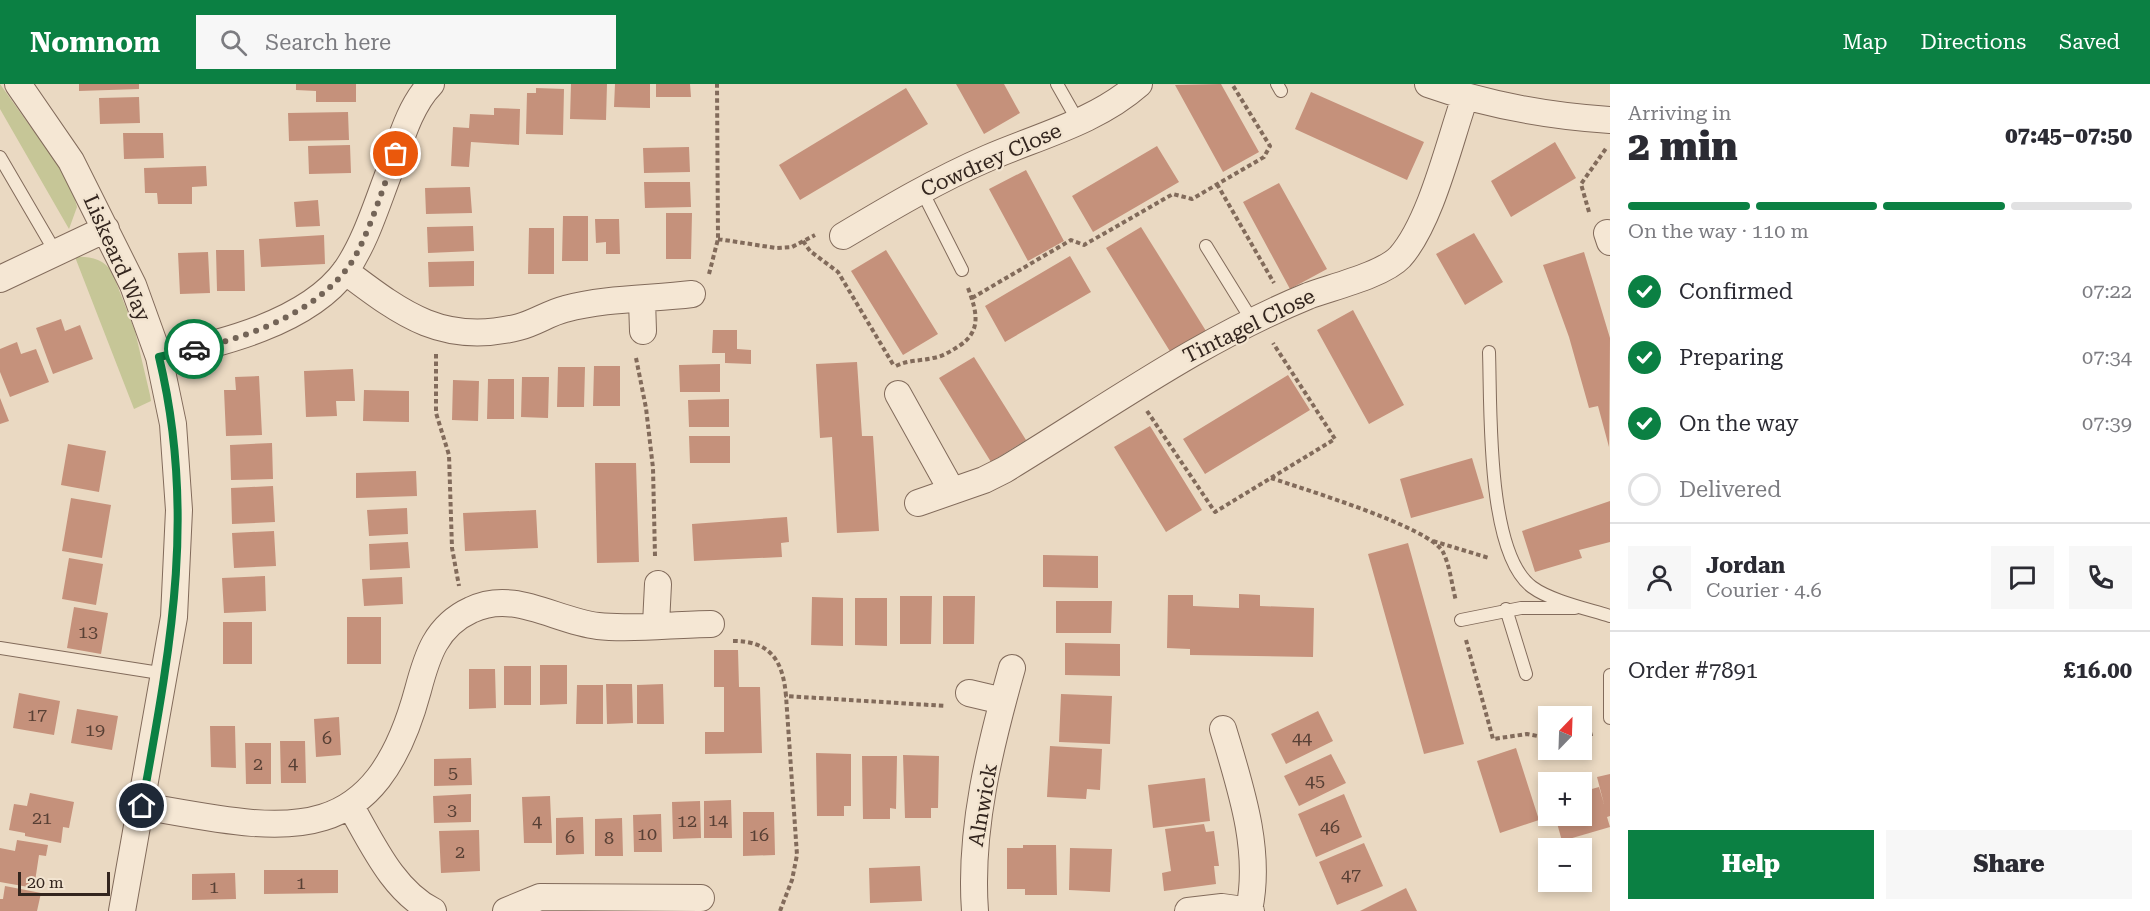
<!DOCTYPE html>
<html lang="en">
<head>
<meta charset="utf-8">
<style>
  body { margin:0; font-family:"Roboto Serif",serif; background:#f7f7f7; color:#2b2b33; height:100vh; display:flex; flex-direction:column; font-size:22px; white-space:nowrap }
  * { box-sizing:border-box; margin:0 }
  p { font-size:20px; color:#7c7c81 }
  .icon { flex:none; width:33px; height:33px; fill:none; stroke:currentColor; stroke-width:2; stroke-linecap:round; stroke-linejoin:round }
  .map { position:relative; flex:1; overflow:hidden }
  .details { display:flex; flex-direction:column; background:#fff; width:540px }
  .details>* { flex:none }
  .needle { width:39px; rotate:23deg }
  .controls { position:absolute; left:1538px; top:622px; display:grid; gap:12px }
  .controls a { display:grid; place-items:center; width:54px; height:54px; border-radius:0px; background:#fff; box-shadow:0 3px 9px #0003; font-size:30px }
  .scale { position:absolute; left:18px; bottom:15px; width:92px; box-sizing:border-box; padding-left:6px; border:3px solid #33251e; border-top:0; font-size:16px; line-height:21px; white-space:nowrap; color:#33251e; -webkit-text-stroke:4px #f2e4d0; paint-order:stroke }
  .pin { position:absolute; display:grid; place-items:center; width:51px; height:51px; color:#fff; margin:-26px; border:3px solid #fff; border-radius:50%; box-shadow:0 2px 6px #0007 }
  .courier { position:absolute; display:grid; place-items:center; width:60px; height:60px; margin:-30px; border:4px solid #0b8043; border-radius:50%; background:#fff; color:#222; box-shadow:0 2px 8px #0007 }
  .overview em { font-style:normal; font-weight:800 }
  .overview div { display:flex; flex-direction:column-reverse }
  .overview { display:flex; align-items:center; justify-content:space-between; height:102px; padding:0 18px }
  h1 { font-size:39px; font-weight:800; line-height:45px }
  .bar { display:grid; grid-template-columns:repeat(4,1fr); gap:9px 6px; align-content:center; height:72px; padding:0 18px }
  .bar i { height:8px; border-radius:4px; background:#e1e1e2 }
  .bar .on { background:#0b8043 }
  .bar p { grid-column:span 4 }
  .line { display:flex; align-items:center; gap:15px; padding:0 18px; border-top:2px solid #e1e1e2 }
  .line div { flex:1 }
  .round { display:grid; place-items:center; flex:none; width:63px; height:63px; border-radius:0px; background:#f7f7f7 }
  ol { padding:0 18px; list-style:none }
  li { display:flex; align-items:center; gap:18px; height:66px }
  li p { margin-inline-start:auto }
  li .icon { padding:6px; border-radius:50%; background:#0b8043; color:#fff; stroke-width:4 }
  li:last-child { color:#7c7c81 }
  li i { width:33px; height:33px; border:3px solid #e1e1e2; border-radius:50% }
  .cta { display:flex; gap:12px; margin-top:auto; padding:12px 18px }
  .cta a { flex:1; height:69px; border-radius:0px; background:#0b8043; color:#fff; font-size:24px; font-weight:800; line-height:69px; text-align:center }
  .cta a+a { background:#f7f7f7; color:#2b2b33 }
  header { display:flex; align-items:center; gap:36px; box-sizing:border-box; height:84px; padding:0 30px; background:#0b8043; color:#fff }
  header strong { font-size:28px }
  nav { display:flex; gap:33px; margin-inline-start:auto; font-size:21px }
  .search { width:420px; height:54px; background:#f7f7f7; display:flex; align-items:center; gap:15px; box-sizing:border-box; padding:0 21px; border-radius:0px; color:#7c7c81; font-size:22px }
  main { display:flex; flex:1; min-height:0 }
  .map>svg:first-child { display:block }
</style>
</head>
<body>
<header>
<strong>Nomnom</strong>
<div class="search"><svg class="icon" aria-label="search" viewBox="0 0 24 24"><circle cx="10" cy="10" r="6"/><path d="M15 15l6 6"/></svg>Search here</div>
<nav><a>Map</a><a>Directions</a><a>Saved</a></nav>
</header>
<main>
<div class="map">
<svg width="1610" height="827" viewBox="0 0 1610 827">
  <rect width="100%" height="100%" fill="#ead9c2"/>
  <!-- green -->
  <path fill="#c6c697" d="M0,0l70,98 7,25 -8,22 -69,-120z
    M75,173c14,-1 29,2 37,15l23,59 15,64 1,6 -17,8z"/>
  <!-- building -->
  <path fill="#c5917b" d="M79,0h60v5l-60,2z
    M296,0h60v18h-40v-11l-20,-1z
    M571,0h36l-1,36 -36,-1z
    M615,0h35v24l-36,-1z
    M656,0h34l1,13h-35z
    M956,0h48l16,29 -36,21z
    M1221,0l38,68 -36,20 -48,-87z
    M536,4l28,1 -1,46 -37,-1 1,-41h9z
    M906,4l22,36 -128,76 -21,-35z
    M1311,8l113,50 -17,38 -112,-51z
    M139,13l1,26 -40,1 -1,-26z
    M494,24l26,1 -1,36 -48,-3 -2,25 -18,-1 2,-39 16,1 1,-14 24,1z
    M348,28l1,28 -60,1 -1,-28z
    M123,49h40l1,25 -40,1z
    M1555,58l21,36 -65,39 -20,-36z
    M350,61l1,28 -42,1 -1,-28z
    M1157,62l22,36 -86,50 -21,-36z
    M689,63l1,25 -46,1 -1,-25z
    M206,82l1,20 -15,1v17h-34l-1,-11h-12l-1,-25z
    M1026,86l38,71 -36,20 -39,-72z
    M644,98h46l1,25 -46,1z
    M1279,99l48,86 -37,20 -47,-87z
    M470,103l2,26 -46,1 -1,-26z
    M318,116l2,26 -24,1 -2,-25z
    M666,129h26l-1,46h-25z
    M563,132h25v45h-26z
    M595,135h24l1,35h-14v-12l-10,1z
    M473,142l1,25 -46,2 -1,-26z
    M1141,143l65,104 -35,22 -65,-105z
    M529,144h25v46h-26z
    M1474,149l29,49 -38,23 -29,-51z
    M324,151l1,29 -64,3 -2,-28z
    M216,166h28l1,41h-28z
    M886,166l52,84 -35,21 -52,-84z
    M208,168l2,41 -30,1 -2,-41z
    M1584,168l26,86 -1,109 -11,-41 -9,2 -20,-71 -26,-72z
    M1070,172l21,36 -86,50 -20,-36z
    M474,177v25l-45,1 -1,-25z
    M1353,226l51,95 -35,19 -52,-94z
    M61,235l4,12 15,-6 13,34 -40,15 -17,-46z
    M713,246h24v19l14,1v14l-26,-1v-10h-13z
    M17,258l4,12 15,-5 13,33 -39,15 -10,-25v-23z
    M974,273l52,83 -35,22 -52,-84z
    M857,278l5,74h11l6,95 -42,2 -5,-96 -12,1 -4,-74z
    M720,280v28h-40l-1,-27z
    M594,282h26v40h-27z
    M558,283h27l-1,40h-27z
    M353,285l2,32h-19l1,15 -31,1 -2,-46z
    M1288,291l22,35 -105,64 -22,-35z
    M259,292l3,59 -36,1 -2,-46h12l-1,-13z
    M522,293h27l-1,41 -27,-1z
    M488,295h26v40h-27z
    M453,296l26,1 -1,40 -26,-1z
    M364,306l45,1v31l-46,-1z
    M0,314l9,23 -9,3z
    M729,315v28h-40l-1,-27z
    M1150,342l52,84 -36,22 -52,-85z
    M689,352h41v27h-40z
    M272,359l1,36 -42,1 -1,-35z
    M68,360l38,7 -7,41 -38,-7z
    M1472,374l12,40 -73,20 -11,-39z
    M595,379h41l3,99 -42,1z
    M416,387l1,25 -61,2v-25z
    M273,402l2,36 -43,2 -1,-36z
    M71,414l40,7 -9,53 -40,-7z
    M1610,417v41l-31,8 3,8 -47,14 -13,-41z
    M407,424l1,26 -39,2 -2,-26z
    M536,426l2,38 -73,3 -2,-38z
    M787,433l2,25 -8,1 1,14 -88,4 -2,-37z
    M274,447l2,35 -42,2 -2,-35z
    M408,458l2,26 -40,2 -1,-26z
    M1408,459l56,201 -40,10 -56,-200z
    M1043,471l55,1v32l-55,-1z
    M69,474l34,6 -7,41 -34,-6z
    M265,492l1,35 -42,2 -2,-35z
    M402,493l1,27 -39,2 -2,-27z
    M1239,510l21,1v11l54,2 -1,49 -123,-2v-6l-23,-1 1,-53h25v11l46,2z
    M900,512h32l-1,48h-31z
    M943,512h32l-1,48h-31z
    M812,513l31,1v48l-32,-1z
    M855,514h32v48l-32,-1z
    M1056,517h56l-1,32h-55z
    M74,523l34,6 -7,41 -34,-6z
    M347,533h34v47h-34z
    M223,538h29v42h-29z
    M1065,559l55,1v32l-55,-1z
    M714,566h24l1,37h21l2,66 -57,1v-22h19v-45h-10z
    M540,581h27v39l-27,1z
    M504,582h27v39h-27z
    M469,585h26l1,39 -27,1z
    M606,600h26l1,39 -26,1z
    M663,600l1,40h-27v-39z
    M577,601h26v39h-27z
    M19,609l41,8 -6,34 -41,-7z
    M1061,610l51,2 -2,48 -51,-2z
    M77,625l41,7 -6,34 -41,-7z
    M1318,627l15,30 -47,23 -15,-30z
    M339,633l2,38 -25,2 -2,-38z
    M210,642h25l1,42 -25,-1z
    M280,657h25l1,42h-25z
    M245,659h26v41h-25z
    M1050,662l52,3 -2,41 -13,-1 -1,10 -39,-2z
    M1516,664l23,72 -39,13 -23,-72z
    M816,669l35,1v52h-7v10h-27z
    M1331,670l15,29 -47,23 -15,-30z
    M903,671l36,1 -1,52h-7v10h-26z
    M862,672h35l-1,53 -6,-1v11h-27z
    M471,674l1,27 -38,1v-27z
    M1610,690v42l-3,1 3,10 -48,14 -7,-25h26v-24l18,-5 5,17 -7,-27z
    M1205,694l5,43 -57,7 -5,-43z
    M30,709l44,9 -5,26 -6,-1 -2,16 -36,-7v-3l-16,-3 5,-26 13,2z
    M471,710v28l-37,1 -1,-27z
    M1344,710l18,43 -46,20 -18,-43z
    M550,712l2,47h-28l-2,-46z
    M731,716l1,38h-28v-37z
    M700,717l1,37 -28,1 -1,-37z
    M743,728h31l1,43 -32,1z
    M661,730l1,38h-28l-1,-37z
    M583,733l1,37 -28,1v-37z
    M622,734l1,38h-28v-37z
    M1204,740l2,8 8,-1 5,35h-5l2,18 -52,7 -2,-18 9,-2 -6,-42z
    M479,746l1,41 -39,2 -2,-42z
    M17,756l31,5 -2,11 -7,-1 -5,33 -34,-6v-34l15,3z
    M1364,759l19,43 -46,19 -18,-43z
    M1023,761h33l1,50h-32v-6h-18v-41h16z
    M1070,764l42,1 -2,43 -41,-2z
    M920,782l2,35 -52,2 -1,-35z
    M264,786h74v23l-74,1z
    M235,789l1,26 -44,1v-26z
    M5,802l36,7 -4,18h-37v-12h3z
    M1406,804l11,23h-57z"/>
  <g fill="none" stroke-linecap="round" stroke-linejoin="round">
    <!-- lane casing -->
    <g stroke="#826b5b" stroke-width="14">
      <path id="lane" d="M1057,0l21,37
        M1277,0l4,7
        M0,73l56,96
        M921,105l41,81
        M1206,162l47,76
        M1489,268c2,55 -3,201 43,235 19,14 56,22 78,29
        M1506,525l20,65
        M1461,536l60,-12h54
        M0,564l166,26
        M1610,591v43"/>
    </g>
    <!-- street casing -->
    <g stroke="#826b5b" stroke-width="28">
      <path id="street" d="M18,0l53,77 62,124 26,72 14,67 6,86 -5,107 -52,294
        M1428,0c59,21 120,32 182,36
        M1607,149l3,9
        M843,152c47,-28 94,-56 145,-78 51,-22 108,-36 151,-74
        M345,187c57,43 98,75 174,56 16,-4 30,-14 46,-18 40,-11 86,-10 127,-15
        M0,195l106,-50
        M642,216l1,31
        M159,273c60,-13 149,-34 187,-87 20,-29 31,-67 44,-100 10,-28 20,-65 41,-86
        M898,310l54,97
        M918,419l66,-23 20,-10c101,-61 194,-129 304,-174 24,-9 75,-21 92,-39 31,-35 49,-114 65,-160
        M656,540l2,-40
        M969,609l34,8
        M1223,645c17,57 39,121 26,181
        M350,721c22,38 43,86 83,106
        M142,722c139,24 231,51 276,-116 9,-34 18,-64 53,-80 43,-21 84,11 127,16 34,4 78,-2 113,-2
        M506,827l34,-14 161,1
        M975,827c-6,-81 15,-165 37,-243
        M1188,827l34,-4 29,4"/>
    </g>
    <!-- path -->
    <path stroke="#826b5b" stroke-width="4" stroke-dasharray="4.5 3" stroke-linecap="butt" d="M1217,100l57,99
      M1589,128l-8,-28 26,-37
      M718,155l58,9 16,-1 23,-12
      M803,157l7,10 28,21 56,94
      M709,190l9,-35 -1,-155
      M972,214l99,-58 13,5 89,-51 19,5 72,-42 6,-11 -38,-62
      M436,270v59l13,42 3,93 7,38
      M636,274l10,50 7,60 2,88
      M896,282c12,-6 24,-5 37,-8 9,-1 18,-7 26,-12 23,-15 18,-34 9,-58
      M1147,327l68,101 120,-73 -62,-96
      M1271,394c32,11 159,49 172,74 7,14 9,34 13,49
      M1433,457l56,17
      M1466,556l27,99 34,-5 21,4
      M733,557c38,0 50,20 53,55l160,10
      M1581,653l14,-4
      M780,827l12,-31 5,-25 -11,-159"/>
    <!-- lane -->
    <use href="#lane" stroke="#f5e7d4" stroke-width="12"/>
    <!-- street -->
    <use href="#street" stroke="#f5e7d4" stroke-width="26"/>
  </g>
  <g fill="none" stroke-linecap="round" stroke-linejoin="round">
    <!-- done -->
    <path stroke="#736457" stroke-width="6" stroke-dasharray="0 10.8" d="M194,265c58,-12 134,-41 163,-96 16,-31 26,-67 39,-99"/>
    <!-- route -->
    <path stroke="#0b8043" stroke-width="8" d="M142,722c28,-156 55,-292 17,-449l35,-8"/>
  </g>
  <g text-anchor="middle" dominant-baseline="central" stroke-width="4.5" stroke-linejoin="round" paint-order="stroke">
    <!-- number labels -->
    <g font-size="18" fill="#584035">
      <text x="88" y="547">13</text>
      <text x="37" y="630">17</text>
      <text x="95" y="645">19</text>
      <text x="327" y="653">6</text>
      <text x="1302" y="653">44</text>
      <text x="293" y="678">4</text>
      <text x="258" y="679">2</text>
      <text x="453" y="688">5</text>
      <text x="1315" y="696">45</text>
      <text x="452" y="725">3</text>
      <text x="42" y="733">21</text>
      <text x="718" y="735">14</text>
      <text x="537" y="736">4</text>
      <text x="687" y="736">12</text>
      <text x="1330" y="742">46</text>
      <text x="647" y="749">10</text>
      <text x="759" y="750">16</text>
      <text x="570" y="752">6</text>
      <text x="609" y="753">8</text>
      <text x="460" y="767">2</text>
      <text x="1351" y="790">47</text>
      <text x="301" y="798">1</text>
      <text x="214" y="802">1</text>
    </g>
    <!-- street labels -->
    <g font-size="21" fill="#33251e" stroke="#f2e4d0">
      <text transform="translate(991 76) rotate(-24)">Cowdrey Close</text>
      <text transform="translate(117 174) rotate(66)">Liskeard Way</text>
      <text transform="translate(1249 242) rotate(-26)">Tintagel Close</text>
      <text transform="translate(983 721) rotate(-80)">Alnwick</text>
    </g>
  </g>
</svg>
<div class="controls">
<a><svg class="needle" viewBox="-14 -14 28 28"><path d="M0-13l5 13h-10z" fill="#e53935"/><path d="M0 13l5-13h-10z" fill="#7c7c81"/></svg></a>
<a>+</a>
<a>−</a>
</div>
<div class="scale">20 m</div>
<div class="pin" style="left:396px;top:70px;background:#ea580c"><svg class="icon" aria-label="bag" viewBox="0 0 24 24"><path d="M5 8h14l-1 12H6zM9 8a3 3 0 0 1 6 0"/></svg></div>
<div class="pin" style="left:142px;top:722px;background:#1f2937"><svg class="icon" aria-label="home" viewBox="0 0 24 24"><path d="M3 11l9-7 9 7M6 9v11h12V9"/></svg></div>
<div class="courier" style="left:194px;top:265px"><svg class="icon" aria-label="car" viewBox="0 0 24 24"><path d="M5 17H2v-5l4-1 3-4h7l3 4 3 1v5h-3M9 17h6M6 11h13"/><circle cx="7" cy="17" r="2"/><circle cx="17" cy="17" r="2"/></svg></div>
</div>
<section class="details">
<div class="overview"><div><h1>2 min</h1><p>Arriving in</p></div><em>07:45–07:50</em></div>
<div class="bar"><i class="on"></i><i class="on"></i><i class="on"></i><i></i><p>On the way · 110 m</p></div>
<ol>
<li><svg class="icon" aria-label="check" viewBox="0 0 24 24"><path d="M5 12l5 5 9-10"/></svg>Confirmed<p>07:22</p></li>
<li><svg class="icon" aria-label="check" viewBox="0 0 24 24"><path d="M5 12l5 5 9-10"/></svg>Preparing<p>07:34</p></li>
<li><svg class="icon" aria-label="check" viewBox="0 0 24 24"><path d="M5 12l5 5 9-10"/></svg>On the way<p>07:39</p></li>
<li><i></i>Delivered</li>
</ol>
<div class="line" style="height:108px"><a class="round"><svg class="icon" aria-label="person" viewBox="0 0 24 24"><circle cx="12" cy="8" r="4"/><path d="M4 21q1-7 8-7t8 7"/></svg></a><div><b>Jordan</b><p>Courier · 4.6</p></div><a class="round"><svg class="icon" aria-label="chat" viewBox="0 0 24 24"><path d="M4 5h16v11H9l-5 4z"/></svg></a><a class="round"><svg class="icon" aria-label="phone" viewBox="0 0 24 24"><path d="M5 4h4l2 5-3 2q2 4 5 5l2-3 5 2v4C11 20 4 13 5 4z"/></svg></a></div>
<div class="line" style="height:78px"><div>Order #7891</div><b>£16.00</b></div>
<div class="cta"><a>Help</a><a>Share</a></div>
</section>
</main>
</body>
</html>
